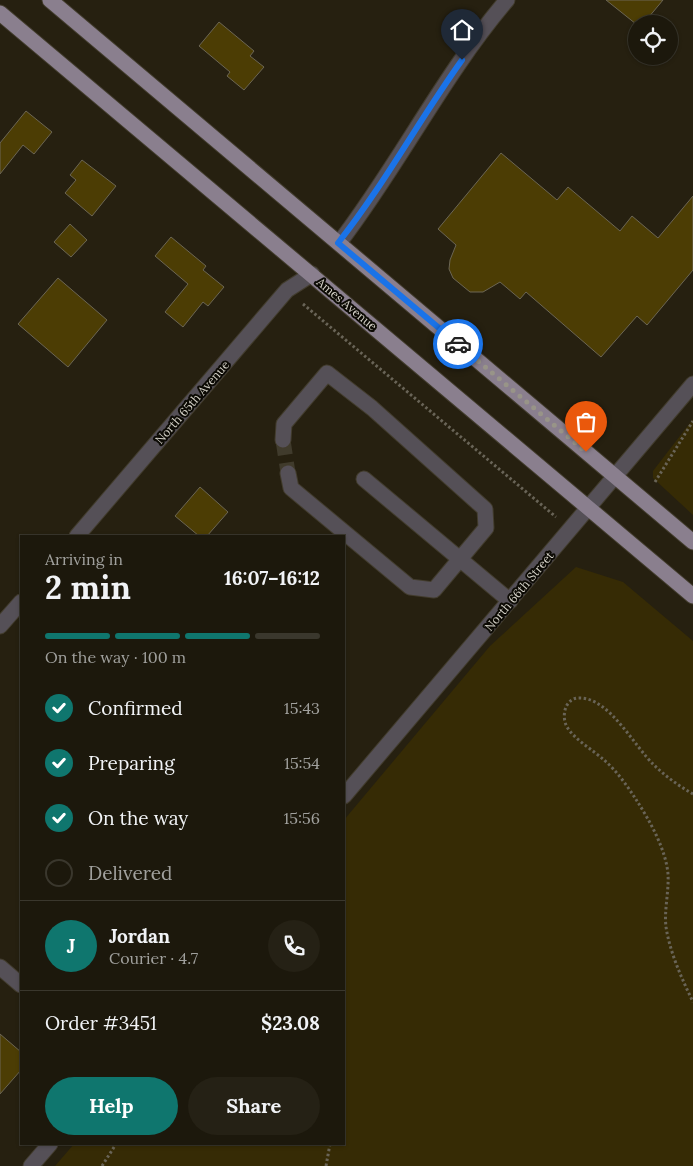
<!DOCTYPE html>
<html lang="en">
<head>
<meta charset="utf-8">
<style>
  body { margin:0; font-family:Lora,serif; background:#252115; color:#f1f3f6; height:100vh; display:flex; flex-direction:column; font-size:19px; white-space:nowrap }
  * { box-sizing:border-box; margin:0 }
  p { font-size:16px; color:#a0a09d }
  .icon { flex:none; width:28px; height:28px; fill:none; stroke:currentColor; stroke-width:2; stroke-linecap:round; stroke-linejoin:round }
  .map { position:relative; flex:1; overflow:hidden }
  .side { position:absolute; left:20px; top:535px; width:325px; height:610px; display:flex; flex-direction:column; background:#1c180c; border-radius:0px; box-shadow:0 1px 4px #0004,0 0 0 1px #3a372d }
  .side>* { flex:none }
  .fabs { position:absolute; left:628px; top:15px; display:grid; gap:10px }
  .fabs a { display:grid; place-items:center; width:50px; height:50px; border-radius:50%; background:#1c180c; box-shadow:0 1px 4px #0004,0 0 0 1px #3a372d; font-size:25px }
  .pin { position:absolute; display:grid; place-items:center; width:42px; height:42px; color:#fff; margin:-51px -21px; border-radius:50% 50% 50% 0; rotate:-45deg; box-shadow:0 0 5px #0007 }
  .pin .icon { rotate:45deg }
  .courier { position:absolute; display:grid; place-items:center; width:50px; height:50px; margin:-25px; border:4px solid #1a73e8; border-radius:50%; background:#fff; color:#222; box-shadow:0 1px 6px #0007 }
  .summary em { font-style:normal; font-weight:800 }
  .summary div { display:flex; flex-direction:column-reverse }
  .summary { display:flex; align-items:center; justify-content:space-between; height:85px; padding:0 25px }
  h1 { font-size:32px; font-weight:800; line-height:38px }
  .bar { display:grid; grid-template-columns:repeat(4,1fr); gap:8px 5px; align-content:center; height:60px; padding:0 25px }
  .bar i { height:6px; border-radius:4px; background:#3a372d }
  .bar .selected { background:#0f766e }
  .bar p { grid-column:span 4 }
  .line { display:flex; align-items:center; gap:12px; padding:0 25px; border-top:1px solid #3a372d }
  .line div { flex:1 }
  .round { display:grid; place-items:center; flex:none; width:52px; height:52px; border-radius:26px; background:#252115 }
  ol { padding:0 25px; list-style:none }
  li { display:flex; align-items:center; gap:15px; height:55px }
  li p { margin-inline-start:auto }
  li .icon { padding:5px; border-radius:50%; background:#0f766e; color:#fff; stroke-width:4 }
  li:last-child { color:#a0a09d }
  li i { width:28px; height:28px; border:2px solid #3a372d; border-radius:50% }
  .cta { display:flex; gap:10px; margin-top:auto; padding:10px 25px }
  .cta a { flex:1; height:58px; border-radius:30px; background:#0f766e; color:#fff; font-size:20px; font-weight:800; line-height:58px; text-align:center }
  .cta a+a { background:#252115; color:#f1f3f6 }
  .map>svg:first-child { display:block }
</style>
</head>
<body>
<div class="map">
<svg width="693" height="1166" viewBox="0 0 693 1166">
  <rect width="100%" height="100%" fill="#262010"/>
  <!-- green -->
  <path fill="#362b05" d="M693,419v96l-40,-37v-7z
    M576,567l47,15 70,59v525h-638l19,-22h270v-324l146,-174z"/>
  <!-- building -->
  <path fill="#4c3d04" stroke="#6c6654" d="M606,0h57l-20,24h-7z
    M219,22l35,29 -4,5 14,11 -20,23 -17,-14 3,-4 -31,-26z
    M26,111l26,21 -18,22 -11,-9 -23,29v-31z
    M501,153l56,47 11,-13 52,44 12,-15 26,22 35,-42v74l-46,55 -10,-9 -36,41 -75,-65 -6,7 -20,-17 -17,10h-13l-17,-14 -4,-9 1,-9 6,-15 -18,-16z
    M82,160l34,26 -24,30 -27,-23 11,-13 -6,-5z
    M70,224l17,16 -16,17 -17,-15z
    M171,237l35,29 -3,4 21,17 -16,19 -5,-4 -20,25 -18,-15 23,-28 -33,-28z
    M58,278l49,42 -39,47 -50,-43z
    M200,487l28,25 -21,24h-8l-24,-20z
    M0,1034l21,18v18l-21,24z"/>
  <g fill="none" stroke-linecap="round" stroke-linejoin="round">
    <!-- minor-tunnel -->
    <path stroke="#403b2c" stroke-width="15" stroke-dasharray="15 8" stroke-linecap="butt" d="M283,440l5,33"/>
    <!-- minor casing -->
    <g stroke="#423c2d" stroke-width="17">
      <path id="minor" d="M339,243c60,-78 104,-168 168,-243
        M283,440l1,-16 43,-51 45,35 113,101 1,19 -52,62 -24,-3 -119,-99 -3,-15
        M364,479l146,122
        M77,536l210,-246 25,-16
        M0,626l21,-24
        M344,796l349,-412
        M0,967l21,18
        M31,1166l19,-22"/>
    </g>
    <!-- major casing -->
    <g stroke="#423c2d" stroke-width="17">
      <path id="major" d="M50,0l643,542
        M0,13l693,583"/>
    </g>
    <!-- path -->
    <path stroke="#696457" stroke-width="3" stroke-dasharray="2.5 2.5" stroke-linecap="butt" d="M303,304l253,213
      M655,482l38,-61
      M693,794c-14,-8 -28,-18 -39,-29 -20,-19 -45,-68 -75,-67 -14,0 -18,18 -12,29 8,13 26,23 37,33 13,11 24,27 33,41 13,20 29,49 31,73 1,18 -4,36 -2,53 4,26 16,52 27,75
      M102,1166l14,-22
      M326,1166l4,-22"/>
    <!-- minor -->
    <use href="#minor" stroke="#555057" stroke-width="15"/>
    <!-- major -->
    <use href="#major" stroke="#8a7f8e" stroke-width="15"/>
  </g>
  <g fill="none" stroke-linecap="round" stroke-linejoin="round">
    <!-- done -->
    <path stroke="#989488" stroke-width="5" stroke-dasharray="0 9" d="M458,344l128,108"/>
    <!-- route -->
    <path stroke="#1a73e8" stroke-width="6" d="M458,344l-120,-101c46,-58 81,-123 124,-183"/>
  </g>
  <g text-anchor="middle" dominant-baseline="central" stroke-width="4" stroke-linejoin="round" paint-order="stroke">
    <!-- street labels -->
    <g font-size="12" fill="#d5d2c8" stroke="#0c0a04">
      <text transform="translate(347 304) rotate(40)">Ames Avenue</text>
      <text transform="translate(192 402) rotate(-49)">North 65th Avenue</text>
      <text transform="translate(519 591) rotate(-50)">North 66th Street</text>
    </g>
  </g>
</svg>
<div class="fabs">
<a><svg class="icon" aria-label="locate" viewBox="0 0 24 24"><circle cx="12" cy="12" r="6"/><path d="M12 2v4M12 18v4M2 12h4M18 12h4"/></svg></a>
</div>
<div class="pin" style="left:586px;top:452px;background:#ea580c"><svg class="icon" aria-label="bag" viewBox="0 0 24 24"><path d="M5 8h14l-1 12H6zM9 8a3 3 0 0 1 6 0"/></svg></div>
<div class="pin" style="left:462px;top:60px;background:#1f2937"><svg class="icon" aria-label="home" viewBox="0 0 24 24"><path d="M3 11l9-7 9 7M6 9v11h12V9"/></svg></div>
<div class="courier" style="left:458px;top:344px"><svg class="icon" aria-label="car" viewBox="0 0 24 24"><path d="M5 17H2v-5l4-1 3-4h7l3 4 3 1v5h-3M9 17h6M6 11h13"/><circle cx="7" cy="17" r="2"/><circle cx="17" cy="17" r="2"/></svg></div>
<section class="side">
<div class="summary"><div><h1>2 min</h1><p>Arriving in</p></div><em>16:07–16:12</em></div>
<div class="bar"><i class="selected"></i><i class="selected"></i><i class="selected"></i><i></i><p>On the way · 100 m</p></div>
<ol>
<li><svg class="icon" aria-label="check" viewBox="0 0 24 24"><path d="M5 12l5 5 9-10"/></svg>Confirmed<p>15:43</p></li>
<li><svg class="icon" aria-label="check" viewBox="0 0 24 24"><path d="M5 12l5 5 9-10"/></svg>Preparing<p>15:54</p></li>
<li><svg class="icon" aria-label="check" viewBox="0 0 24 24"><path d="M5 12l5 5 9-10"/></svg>On the way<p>15:56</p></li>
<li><i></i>Delivered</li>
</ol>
<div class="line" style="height:90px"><b class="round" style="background:#0f766e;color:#fff">J</b><div><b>Jordan</b><p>Courier · 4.7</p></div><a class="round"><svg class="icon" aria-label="phone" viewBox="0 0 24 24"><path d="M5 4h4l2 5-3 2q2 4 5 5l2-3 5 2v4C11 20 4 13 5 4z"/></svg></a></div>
<div class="line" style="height:65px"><div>Order #3451</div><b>$23.08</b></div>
<div class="cta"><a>Help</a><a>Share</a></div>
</section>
</div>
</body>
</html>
